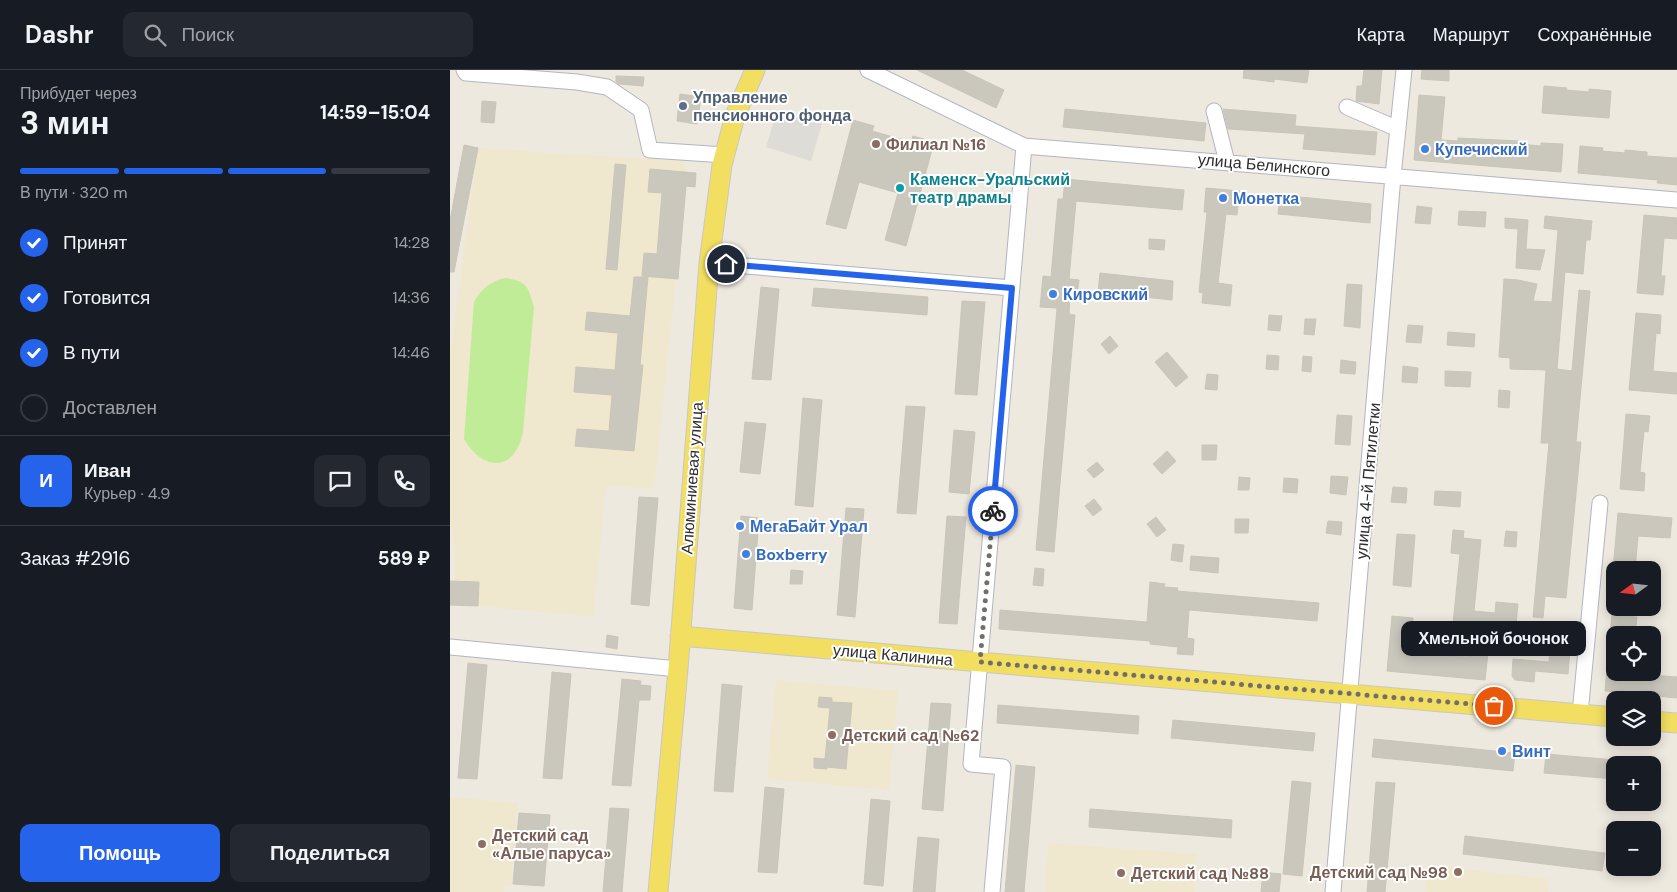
<!DOCTYPE html>
<html lang="ru">
<head>
<meta charset="utf-8">
<style>
  body { margin:0; font-family:"DM Sans",sans-serif; background:#242831; color:#f1f3f6; height:100vh; display:flex; flex-direction:column; font-size:19px; white-space:nowrap }
  * { box-sizing:border-box; margin:0 }
  p { font-size:16px; color:#9ea1a6 }
  .icon { flex:none; width:28px; height:28px; fill:none; stroke:currentColor; stroke-width:2; stroke-linecap:round; stroke-linejoin:round }
  .map { position:relative; flex:1; overflow:hidden }
  .side { display:flex; flex-direction:column; background:#171b24; width:450px }
  .side>* { flex:none }
  .needle { width:32px; rotate:255deg }
  .controls { position:absolute; left:1156px; top:491px; display:grid; gap:10px }
  .controls a { display:grid; place-items:center; width:55px; height:55px; border-radius:10px; background:#171b24; box-shadow:0 2px 12px #0003; font-size:25px }
  .pin { position:absolute; display:grid; place-items:center; width:42px; height:42px; color:#fff; margin:-21px; border:2px solid #fff; border-radius:50%; box-shadow:0 1px 5px #0007 }
  .courier { position:absolute; display:grid; place-items:center; width:50px; height:50px; margin:-25px; border:4px solid #2563eb; border-radius:50%; background:#fff; color:#222; box-shadow:0 1px 6px #0007 }
  .bubble { position:absolute; height:35px; border-radius:10px; background:#171b24; box-shadow:0 2px 12px #0003; font-size:16px; font-weight:700; line-height:35px; text-align:center }
  .headline em { font-style:normal; font-weight:700 }
  .headline div { display:flex; flex-direction:column-reverse }
  .headline { display:flex; align-items:center; justify-content:space-between; height:85px; padding:0 20px }
  h1 { font-size:32px; font-weight:700; line-height:38px }
  .bar { display:grid; grid-template-columns:repeat(4,1fr); gap:8px 5px; align-content:center; height:60px; padding:0 20px }
  .bar i { height:6px; border-radius:4px; background:#363941 }
  .bar .on { background:#2563eb }
  .bar p { grid-column:span 4 }
  .line { display:flex; align-items:center; gap:12px; padding:0 20px; border-top:1px solid #363941 }
  .line div { flex:1 }
  .round { display:grid; place-items:center; flex:none; width:52px; height:52px; border-radius:10px; background:#242831 }
  ol { padding:0 20px; list-style:none }
  li { display:flex; align-items:center; gap:15px; height:55px }
  li p { margin-inline-start:auto }
  li .icon { padding:5px; border-radius:50%; background:#2563eb; color:#fff; stroke-width:4 }
  li:last-child { color:#9ea1a6 }
  li i { width:28px; height:28px; border:2px solid #363941; border-radius:50% }
  .cta { display:flex; gap:10px; margin-top:auto; padding:10px 20px }
  .cta a { flex:1; height:58px; border-radius:10px; background:#2563eb; color:#fff; font-size:20px; font-weight:700; line-height:58px; text-align:center }
  .cta a+a { background:#242831; color:#f1f3f6 }
  header { display:flex; align-items:center; gap:30px; box-sizing:border-box; height:70px; padding:0 25px; background:#171b24; border-bottom:1px solid #363941 }
  header strong { font-size:24px }
  nav { display:flex; gap:28px; margin-inline-start:auto; font-size:18px }
  .search { width:350px; height:45px; background:#242831; display:flex; align-items:center; gap:12px; box-sizing:border-box; padding:0 18px; border-radius:10px; color:#9ea1a6; font-size:19px }
  main { display:flex; flex:1; min-height:0 }
  .map>svg:first-child { display:block }
</style>
</head>
<body>
<header>
<strong>Dashr</strong>
<div class="search"><svg class="icon" aria-label="search" viewBox="0 0 24 24"><circle cx="10" cy="10" r="6"/><path d="M15 15l6 6"/></svg>Поиск</div>
<nav><a>Карта</a><a>Маршрут</a><a>Сохранённые</a></nav>
</header>
<main>
<section class="side">
<div class="headline"><div><h1>3 мин</h1><p>Прибудет через</p></div><em>14:59–15:04</em></div>
<div class="bar"><i class="on"></i><i class="on"></i><i class="on"></i><i></i><p>В пути · 320 m</p></div>
<ol>
<li><svg class="icon" aria-label="check" viewBox="0 0 24 24"><path d="M5 12l5 5 9-10"/></svg>Принят<p>14:28</p></li>
<li><svg class="icon" aria-label="check" viewBox="0 0 24 24"><path d="M5 12l5 5 9-10"/></svg>Готовится<p>14:36</p></li>
<li><svg class="icon" aria-label="check" viewBox="0 0 24 24"><path d="M5 12l5 5 9-10"/></svg>В пути<p>14:46</p></li>
<li><i></i>Доставлен</li>
</ol>
<div class="line" style="height:90px"><b class="round" style="background:#2563eb;color:#fff">И</b><div><b>Иван</b><p>Курьер · 4.9</p></div><a class="round"><svg class="icon" aria-label="chat" viewBox="0 0 24 24"><path d="M4 5h16v11H9l-5 4z"/></svg></a><a class="round"><svg class="icon" aria-label="phone" viewBox="0 0 24 24"><path d="M5 4h4l2 5-3 2q2 4 5 5l2-3 5 2v4C11 20 4 13 5 4z"/></svg></a></div>
<div class="line" style="height:65px"><div>Заказ #2916</div><b>589 ₽</b></div>
<div class="cta"><a>Помощь</a><a>Поделиться</a></div>
</section>
<div class="map">
<svg width="1227" height="822" viewBox="0 0 1227 822">
  <rect width="100%" height="100%" fill="#eee9df"/>
  <!-- education -->
  <path fill="#efe8cf" d="M28,78l205,13 4,11 -33,317 -48,-3 -13,131 -115,-11 1,-24 -24,-1v-24l-5,-43v-161z
    M326,610l122,11 -9,99 -122,-11z
    M0,727l68,6 -7,82h-7v7h-54z
    M598,773l149,11 -3,38h-149z
    M978,795l121,14 -1,13h-123z"/>
  <!-- pitch -->
  <path fill="#c0ec97" d="M55,208c23,3 23,9 29,29l-11,125c-8,40 -40,40 -59,7l10,-137c7,-13 17,-21 31,-24z"/>
  <!-- plaza -->
  <path fill="#dedcd6" d="M327,41l45,13 -11,37 -45,-14z"/>
  <!-- building -->
  <path fill="#cac7bd" stroke="#cac5b8" d="M467,0h45l42,20 -8,18z
    M794,0h65l-2,13 -33,-4v3l-31,-4z
    M914,0h18l-3,34 -23,-3 1,-15h5z
    M972,0h27v11l-28,-2z
    M166,6l28,1 -1,9 -24,-2 -3,-2z
    M1094,16l23,2 -1,2 23,2v-3l22,2 -2,27 -67,-5z
    M230,24l21,3 -4,27 -20,-3z
    M969,25l26,2 -4,43 17,1v-3l61,3 -1,3 23,2v-3l22,1 -2,28 -147,-12z
    M32,31l14,1 -2,21 -13,-1z
    M615,39l141,14 -2,18 -141,-14z
    M773,39l73,6 -1,11 82,6 -2,23 -72,-6 2,-15 -77,-5z
    M403,50l21,6 -2,5 39,11 2,-6 21,6 -28,104 -21,-6 13,-47 -39,-11 -13,47 -20,-5z
    M14,75l14,3 -24,124h-4v-51z
    M1130,76l23,2 -1,3 23,2v-3l22,2v4l30,2v27l-20,-2 1,-3 -80,-7z
    M165,94l11,1 -9,105 -11,-1z
    M200,99l46,4 -1,14 -9,-1 -8,93 -36,-3 2,-23 13,1 5,-61 -14,-1z
    M615,109l119,11 -2,20 -106,-9 -7,78 10,1 -2,16 -7,-1 -1,19 6,1 -21,237 -18,-2 21,-242 -17,-1 3,-31 8,1 7,-78h5z
    M756,118l34,3 -3,24 -11,-1 -8,69 14,2 -2,21 -28,-3 1,-10 -4,-1 8,-80h-3z
    M830,125l91,9 -1,19 -92,-9z
    M967,136l15,2 -2,16 -15,-1z
    M1009,141l27,1 -1,15 -27,-2z
    M1194,145l33,3v21l-13,-1 -3,38h4l-2,19 -26,-2z
    M1095,146l47,5 -2,19h-4l-3,34 -18,-2 -8,97 15,2 7,-81 11,1 -14,151h5l-15,156 -21,-2 -2,22 -10,-1 16,-174h-8l5,-73 -36,-1v-11l-11,-1 5,-78 14,1 19,4 -4,17 19,1 6,-72 -14,-2z
    M1055,148l23,2 -2,29 19,1 -5,20 -24,-2 2,-39 -13,-1z
    M699,169l16,1 -1,10 -15,-1z
    M650,203l73,8 -1,19 -74,-8z
    M184,207h14l-8,88h3l-9,86 -59,-5 2,-17 32,2 3,-36 -38,-3 2,-25 39,3 3,-37 -33,-3 2,-18 43,4z
    M897,214l15,1 -2,43 -16,-2z
    M311,217l18,2 -8,91 -19,-1z
    M364,218l114,9 -1,18 -115,-9z
    M512,231l23,1 -8,93 -22,-1z
    M1186,243l25,2 -1,19 -4,-1 -3,38 24,2v21l-48,-4z
    M819,245l13,1 -2,15 -12,-1z
    M855,249h11l-2,16 -10,-1z
    M958,255l15,1 -2,17 -15,-1z
    M998,262l27,2 -1,13 -27,-2z
    M660,266l8,10 -9,8 -8,-10z
    M717,282l21,25 -12,10 -21,-25z
    M817,285l12,1 -1,14 -12,-1z
    M853,286l9,1 -1,15 -9,-1z
    M891,290l15,2 -1,12 -15,-1z
    M953,296l15,2 -1,15 -15,-1z
    M995,301l26,1 -1,15 -25,-1z
    M757,304l11,1 -1,15 -12,-1z
    M1049,320l11,1 -1,17 -11,-1z
    M353,328l19,2 -9,107 -18,-2z
    M456,336l19,1 -9,107 -19,-1z
    M1176,344l24,2 -2,16 -4,-1 -4,41 5,1 -1,18 -24,-2z
    M887,345l15,1 -2,29 -15,-1z
    M295,352l21,2 -6,50 -20,-2z
    M504,360l21,2 -6,62 -20,-2z
    M752,375h15l-1,15h-14z
    M717,381l9,10 -14,13 -9,-10z
    M647,392l7,8 -10,8 -7,-8z
    M881,406l17,1 -2,18 -16,-2z
    M789,407l11,1 -1,12h-11z
    M834,408l14,1 -1,14 -14,-1z
    M943,417l14,1 -1,15 -15,-1z
    M985,421l26,1 -1,15 -26,-2z
    M189,427l19,1 -9,108 -18,-2z
    M644,429l8,10 -9,7 -8,-10z
    M396,438l18,1 -9,108 -18,-2z
    M1168,443l54,5 -2,20 -32,-2 -3,34h-22z
    M291,446l18,2 -7,92 -18,-2z
    M497,446l19,1 -9,107 -18,-1z
    M706,447l10,13 -9,7 -10,-13z
    M785,449h14l-1,14h-13z
    M878,451l14,1 -1,13 -15,-2z
    M1003,460l11,1 -1,7 18,2 -7,71 21,2 1,-11 22,2 -3,30 -21,-2v-4l-41,-4 7,-70 -9,-1z
    M1056,461l11,1 -1,15 -12,-1z
    M947,464l18,1 -4,52 -18,-2z
    M723,474l11,1 -2,17 -11,-2z
    M741,486l28,2 -1,15 -28,-3z
    M585,498l9,1 -1,17 -10,-1z
    M341,500l12,1 -1,13h-12z
    M0,511l29,1 -1,24 -28,-1z
    M700,512l15,2 -1,3 14,1 -1,3 142,12 -2,18 -128,-11 -2,28 7,1 -1,16 -16,-1 1,-7 -28,-3v-3l-151,-12 1,-19 147,12z
    M1162,545l25,2 -2,18h-25z
    M942,546l21,2 -2,34 57,5v-7l20,2 -3,28 -98,-9z
    M157,565l11,2 -1,12 -11,-2z
    M1101,565l20,2 -3,37 -33,-3 -1,11 -19,-2 -3,-4 1,-17 36,3z
    M1159,576h6v26l62,5v21l-72,-7z
    M18,593l19,2 -10,114 -19,-1z
    M102,602l19,2 -9,105 -19,-1z
    M172,609l19,2 -1,4 11,1 -1,14h-11l-8,86 -19,-1z
    M272,614l20,2 -9,106 -19,-1z
    M369,627l13,1v4l20,1 -6,66 -19,-2v2l-13,-1v-10l11,1 5,-51 -12,-1z
    M481,633l20,1 -8,107 -21,-2z
    M548,635l141,11 -1,18 -141,-11z
    M723,650l142,13 -2,18 -142,-13z
    M924,669l141,14 -2,18 -141,-14z
    M1096,684l69,6v19l-71,-6z
    M566,695l19,2 -11,125h-19z
    M842,711l19,2 -9,93 -19,-2z
    M926,712l19,1 -10,109h-18z
    M315,717l19,2 -7,84 -19,-1z
    M421,729l19,2 -7,85 -19,-2z
    M160,738l19,1 -7,83h-19z
    M640,739l142,11 -1,18 -142,-11z
    M69,743l31,2 -6,71 -31,-2z
    M1015,766l140,17 -3,18 -139,-17z
    M468,767l21,2 -4,53h-22z
    M813,802l18,2 -2,18h-18z"/>
  <g fill="none" stroke-linecap="round" stroke-linejoin="round">
    <!-- minor casing -->
    <g stroke="#b3b4c0" stroke-width="17">
      <path id="minor" d="M14,0l2,3 111,9 30,5 34,23 9,40 75,5
        M418,0l156,76 653,54
        M897,37l51,22
        M764,41l13,51
        M259,193l303,25
        M0,577l228,22
        M1130,644l20,-211
        M542,822l11,-125 -32,-3 53,-618
        M883,822l60,-716 11,-106"/>
    </g>
    <!-- major casing -->
    <g stroke="#c8c8c8" stroke-width="21">
      <path id="major" d="M230,566l935,81
        M1202,651l25,2
        M208,822l20,-223 31,-406 13,-98 13,-49 20,-46"/>
    </g>
    <!-- minor -->
    <use href="#minor" stroke="#fff" stroke-width="15"/>
    <!-- major -->
    <use href="#major" stroke="#f2de60" stroke-width="19"/>
  </g>
  <g fill="none" stroke-linecap="round" stroke-linejoin="round">
    <!-- done -->
    <path stroke="#716f6b" stroke-width="5" stroke-dasharray="0 9" d="M543,441l-13,151 514,44"/>
    <!-- route -->
    <path stroke="#2563eb" stroke-width="6" d="M276,194l286,24 -19,223"/>
  </g>
  <!-- markers -->
  <circle fill="#5c6f8a" stroke="#fff" stroke-width="2" cx="233" cy="36" r="5"/>
  <g fill="#8d6e63" stroke="#fff" stroke-width="2">
    <circle cx="426" cy="74" r="5"/>
    <circle cx="382" cy="665" r="5"/>
    <circle cx="32" cy="774" r="5"/>
    <circle cx="1008" cy="802" r="5"/>
    <circle cx="671" cy="803" r="5"/>
  </g>
  <g fill="#3f7fe0" stroke="#fff" stroke-width="2">
    <circle cx="975" cy="79" r="5"/>
    <circle cx="773" cy="128" r="5"/>
    <circle cx="603" cy="224" r="5"/>
    <circle cx="290" cy="456" r="5"/>
    <circle cx="296" cy="484" r="5"/>
    <circle cx="1052" cy="681" r="5"/>
  </g>
  <circle fill="#0f9aa8" stroke="#fff" stroke-width="2" cx="450" cy="118" r="5"/>
  <g text-anchor="middle" dominant-baseline="central" stroke-width="4" stroke-linejoin="round" paint-order="stroke">
    <!-- service labels -->
    <g font-size="16" font-weight="bold" fill="#4e5e75" stroke="#fff" text-anchor="start">
      <text x="243" y="27">Управление<tspan x="243" dy="18">пенсионного фонда</tspan></text>
    </g>
    <!-- education labels -->
    <g font-size="16" font-weight="bold" fill="#785e54" stroke="#fff" text-anchor="start">
      <text x="436" y="74">Филиал №16</text>
      <text x="392" y="665">Детский сад №62</text>
      <text x="42" y="765">Детский сад<tspan x="42" dy="18">«Алые паруса»</tspan></text>
      <text x="998" y="802" text-anchor="end">Детский сад №98</text>
      <text x="681" y="803">Детский сад №88</text>
    </g>
    <!-- shop labels -->
    <g font-size="16" font-weight="bold" fill="#366cbe" stroke="#fff" text-anchor="start">
      <text x="985" y="79">Купечиский</text>
      <text x="783" y="128">Монетка</text>
      <text x="613" y="224">Кировский</text>
      <text x="300" y="456">МегаБайт Урал</text>
      <text x="306" y="484">Boxberry</text>
      <text x="1062" y="681">Винт</text>
    </g>
    <!-- street labels -->
    <g font-size="16" fill="#2d2d2d" stroke="#fff">
      <text transform="translate(814 95) rotate(5)">улица Белинского</text>
      <text transform="translate(242 408) rotate(-86)">Алюминиевая улица</text>
      <text transform="translate(918 411) rotate(-85)">улица 4-й Пятилетки</text>
      <text transform="translate(443 585) rotate(5)">улица Калинина</text>
    </g>
    <!-- culture labels -->
    <g font-size="16" font-weight="bold" fill="#0d838f" stroke="#fff" text-anchor="start">
      <text x="460" y="109">Каменск-Уральский<tspan x="460" dy="18">театр драмы</tspan></text>
    </g>
  </g>
</svg>
<div class="controls">
<a><svg class="needle" viewBox="-14 -14 28 28"><path d="M0-13l5 13h-10z" fill="#e53935"/><path d="M0 13l5-13h-10z" fill="#9ea1a6"/></svg></a>
<a><svg class="icon" aria-label="locate" viewBox="0 0 24 24"><circle cx="12" cy="12" r="6"/><path d="M12 2v4M12 18v4M2 12h4M18 12h4"/></svg></a>
<a><svg class="icon" aria-label="layers" viewBox="0 0 24 24"><path d="M12 4l9 5-9 5-9-5zM3 14l9 5 9-5"/></svg></a>
<a>+</a>
<a>−</a>
</div>
<div class="pin" style="left:1044px;top:636px;background:#ea580c"><svg class="icon" aria-label="bag" viewBox="0 0 24 24"><path d="M5 8h14l-1 12H6zM9 8a3 3 0 0 1 6 0"/></svg></div>
<div class="pin" style="left:276px;top:194px;background:#1f2937"><svg class="icon" aria-label="home" viewBox="0 0 24 24"><path d="M3 11l9-7 9 7M6 9v11h12V9"/></svg></div>
<div class="courier" style="left:543px;top:441px"><svg class="icon" aria-label="bike" viewBox="0 0 24 24"><circle cx="6" cy="16" r="4"/><circle cx="18" cy="16" r="4"/><path d="M6 16l4-8h5l3 8M10 8l3 8H6M13 5h3"/></svg></div>
<div class="bubble" style="left:951px;top:551px;width:185px">Хмельной бочонок</div>
</div>
</main>
</body>
</html>
